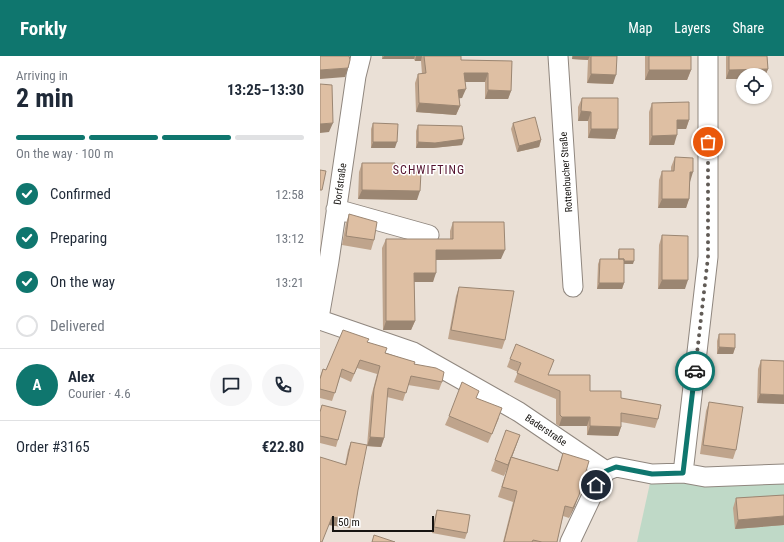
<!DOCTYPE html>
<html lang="en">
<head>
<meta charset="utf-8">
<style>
  body { margin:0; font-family:"Roboto Condensed",sans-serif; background:#f6f6f7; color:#1f2937; height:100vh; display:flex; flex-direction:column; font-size:15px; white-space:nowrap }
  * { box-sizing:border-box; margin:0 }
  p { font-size:13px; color:#747a83 }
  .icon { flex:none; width:22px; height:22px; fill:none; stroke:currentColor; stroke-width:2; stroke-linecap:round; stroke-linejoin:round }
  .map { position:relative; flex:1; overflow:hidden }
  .panel { display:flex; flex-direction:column; background:#fff; width:320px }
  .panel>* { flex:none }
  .tools { position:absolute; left:416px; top:12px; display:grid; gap:8px }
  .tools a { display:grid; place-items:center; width:36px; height:36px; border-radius:50%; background:#fff; box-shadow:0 1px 3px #0004; font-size:20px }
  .scale { position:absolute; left:12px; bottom:10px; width:102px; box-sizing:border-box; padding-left:4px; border:2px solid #171411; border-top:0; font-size:11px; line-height:14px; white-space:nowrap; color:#171411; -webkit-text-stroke:3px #fff; paint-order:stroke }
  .pin { position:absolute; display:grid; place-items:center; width:34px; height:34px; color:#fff; margin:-17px; border:2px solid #fff; border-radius:50%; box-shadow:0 1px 4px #0007 }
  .courier { position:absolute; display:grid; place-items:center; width:40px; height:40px; margin:-20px; border:3px solid #0f766e; border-radius:50%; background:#fff; color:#222; box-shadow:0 1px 5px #0007 }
  .summary em { font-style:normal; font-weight:700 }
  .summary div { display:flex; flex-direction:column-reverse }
  .summary { display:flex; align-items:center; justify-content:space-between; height:68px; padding:0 16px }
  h1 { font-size:26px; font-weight:700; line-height:30px }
  .bar { display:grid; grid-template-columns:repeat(4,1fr); gap:6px 4px; align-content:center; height:48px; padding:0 16px }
  .bar i { height:5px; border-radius:3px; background:#e0e1e3 }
  .bar .on { background:#0f766e }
  .bar p { grid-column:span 4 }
  .line { display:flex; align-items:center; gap:10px; padding:0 16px; border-top:1px solid #e0e1e3 }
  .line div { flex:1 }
  .round { display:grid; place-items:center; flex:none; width:42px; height:42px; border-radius:21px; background:#f6f6f7 }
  ol { padding:0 16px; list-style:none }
  li { display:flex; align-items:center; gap:12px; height:44px }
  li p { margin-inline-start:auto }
  li .icon { padding:4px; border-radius:50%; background:#0f766e; color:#fff; stroke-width:4 }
  li:last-child { color:#747a83 }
  li i { width:22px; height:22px; border:2px solid #e0e1e3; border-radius:50% }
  header { display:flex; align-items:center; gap:24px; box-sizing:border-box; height:56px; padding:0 20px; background:#0f766e; color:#fff }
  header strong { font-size:19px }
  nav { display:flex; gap:22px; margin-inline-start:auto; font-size:14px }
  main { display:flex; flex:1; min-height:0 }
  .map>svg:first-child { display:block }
</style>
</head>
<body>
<header>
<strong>Forkly</strong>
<nav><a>Map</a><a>Layers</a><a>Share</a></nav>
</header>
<main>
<section class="panel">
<div class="summary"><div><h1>2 min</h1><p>Arriving in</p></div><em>13:25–13:30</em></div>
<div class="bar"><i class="on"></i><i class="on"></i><i class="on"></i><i></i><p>On the way · 100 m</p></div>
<ol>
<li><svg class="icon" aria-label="check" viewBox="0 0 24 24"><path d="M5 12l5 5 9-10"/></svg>Confirmed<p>12:58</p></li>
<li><svg class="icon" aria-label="check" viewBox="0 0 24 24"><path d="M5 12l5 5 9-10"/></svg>Preparing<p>13:12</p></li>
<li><svg class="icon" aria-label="check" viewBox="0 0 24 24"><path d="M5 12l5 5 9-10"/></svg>On the way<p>13:21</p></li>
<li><i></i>Delivered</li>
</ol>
<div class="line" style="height:72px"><b class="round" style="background:#0f766e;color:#fff">A</b><div><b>Alex</b><p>Courier · 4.6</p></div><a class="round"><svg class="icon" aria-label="chat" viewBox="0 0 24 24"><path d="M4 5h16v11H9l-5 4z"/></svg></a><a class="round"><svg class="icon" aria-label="phone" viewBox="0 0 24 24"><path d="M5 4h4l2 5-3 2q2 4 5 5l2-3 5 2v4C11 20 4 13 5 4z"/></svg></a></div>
<div class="line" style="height:52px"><div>Order #3165</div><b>€22.80</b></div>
</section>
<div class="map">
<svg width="464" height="486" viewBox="0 0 464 486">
  <rect width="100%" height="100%" fill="#eae0d6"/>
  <!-- green -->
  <path fill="#bfd9c7" d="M332,418h132v68h-147z"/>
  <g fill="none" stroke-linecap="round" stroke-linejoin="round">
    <!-- minor casing -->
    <g stroke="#90877f" stroke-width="21">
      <path id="minor" d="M238,0l15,231
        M16,153l93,26
        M0,256l9,-51 27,-185 5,-20
        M0,264l93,32 106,60 87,59
        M286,415l10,-4 36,7 31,-1 22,4 79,-3
        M363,417l25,-216v-201
        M250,486l27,-57 9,-14"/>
    </g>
    <!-- minor -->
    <use href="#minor" stroke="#fff" stroke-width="19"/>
  </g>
  <!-- wall -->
  <path fill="#bfa48c" d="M62,0h79v4l51,1 -1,30 -3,8h-23v-17h-20l-3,16h-3l1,8 -4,9 -40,-3 -1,-29 3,-9h4l-1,-13h-6l-1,-2h-32z
    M252,0h45l-4,28 -26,-1 1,-23 -16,-1z
    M325,0h46v14l-4,10h-42z
    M406,0h41l1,13 -3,7v-1h-22v4h-17z
    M262,42l36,31 -3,10 -27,-1v-17h-10v-14z
    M332,47l37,17 -3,9h-9l-3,16h-25v-33z
    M53,67l22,25h-24v-19z
    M193,67l28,17 -2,7 -22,5 -6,-23z
    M98,69l44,20 -29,3h-17v-17z
    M355,101l15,25 -1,17 -3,9h-28l1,-28 3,-9h9v-4z
    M42,107l33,9 22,28 -59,-1 1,-27z
    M29,158l25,26 -3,10 -29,-5 4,-22z
    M133,166l48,37 -65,1 -3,22h-19l1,39 -4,9h-28l-1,-82 4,-9h64v-8z
    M342,179l23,54h-27l1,-44z
    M299,193l14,15h-9v19l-2,6h-25l1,-25 2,-5h18v-7z
    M139,231l46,53 -3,9 -54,-10 8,-43z
    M399,278l16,14 -2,6h-16v-13z
    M48,286l17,11 29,11 28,18 -3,8 -31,-5 -5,16 -16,-4 -3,41 -3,9 -14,-1 4,-49 6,-23 -20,-6 -6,14 -11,-5 -8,24 -12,-3v-21l3,-8 3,1z
    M190,303l38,16 42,16 31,7 37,21 -3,9 -34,-6v5l-3,9 -31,-1v-9h-28l-3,-2v-25l-42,-17 4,-10 -11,-5z
    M441,304l23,1 -27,42 1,-34z
    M389,346l27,48 -3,9 -33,-5 6,-43z
    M2,349l16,35 -2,7 -16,-4v-32z
    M129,360l50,2 -11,25 -43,-18z
    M200,379l-8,22 45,14 6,-18 12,53 -6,12 -6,-2 -6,26h-54l10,-40 -15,-5 10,-30 -4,9 -13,-5 4,-11z
    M31,386l7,48 -5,30 -3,8 -21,-3 16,-60 3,-15z
    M464,439v30l-49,4 -2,-21 3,-10z
    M117,454l30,23 -2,6 -33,-6 3,-17z"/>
  <!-- shaded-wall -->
  <path fill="#9b8672" d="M64,0h31l-1,3h-32z
    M96,0h6l-1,5h-6z
    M253,0h17l-2,4 -16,-1z
    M28,12l-3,9 -25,2v-9z
    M448,13l-3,7v-1h-22v4h-17l3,-9z
    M329,14h42l-4,10h-42z
    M144,17h24l-3,9h-25z
    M271,18l25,1 -3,9 -26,-1z
    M146,33l-4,9 -8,1 4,-9z
    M168,34l23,1 -3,8h-23z
    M99,47l41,3 -4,9 -40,-3z
    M261,55l10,1 -3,9h-10z
    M357,64h12l-3,9h-12z
    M13,67l-4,9 -9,1v-9z
    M271,73h27l-3,10 -27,-1z
    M357,79l-3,10h-25l3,-9z
    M144,83l-2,6 -29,3h-17l2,-6z
    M221,84l-2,7 -22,5 2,-6z
    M53,86h24l-2,6h-24z
    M370,116h3l-3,10z
    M42,134l58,1 -3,9 -59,-1z
    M342,143h27l-3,9h-28z
    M116,194h69l-4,9 -68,1z
    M299,205h15l-1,3h-15z
    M94,217h22l-3,9h-22z
    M342,224h26l-3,9h-27z
    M279,227h25l-2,6h-25z
    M66,265h29l-4,9h-28z
    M399,291l16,1 -2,6h-16z
    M440,338l24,1v9l-27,-1z
    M242,361h28l-3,9h-28z
    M270,370l31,1 -3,9 -31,-1z
    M200,379l-4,11 -6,16 1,-5 -7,19 4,-11z
    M50,381l14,1 -3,9 -14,-1z
    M259,439l-4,11 -6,12 4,-10z
    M464,460v9l-49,4 3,-9z
    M12,461l21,3 -3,8 -21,-3z"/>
  <!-- building -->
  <path fill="#debfa3" stroke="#9b8672" d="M0,0h29l1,4 -2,8 -28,2z
    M104,0h37v4l51,1 -1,30 -23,-1v-17h-24l2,16 -8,1 2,16 -41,-3 -1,-29 8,-1z
    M271,0h26l-1,19 -25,-1z
    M329,0h42v14h-42z
    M409,0h38l1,13 -39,1z
    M0,28l12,1 1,38 -13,1z
    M262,42h36v31h-27v-17l-10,-1z
    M369,46v18h-12v15l-25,1v-33z
    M215,61l6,23 -22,6 -6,-23z
    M53,67l25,1 -1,18h-24z
    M98,69l44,1 2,13 -29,4 -17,-1z
    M355,101l18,1v14h-3l-1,27h-27v-28h12z
    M42,107h33v9h26l-1,19 -58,-1z
    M0,114l6,1 -4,19h-2z
    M29,158l28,8 -3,18 -28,-4z
    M133,166h51l1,28h-69v23h-22l1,48h-29v-82h67z
    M342,179l26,1v44h-26z
    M299,193h15v12h-10v-2h-5z
    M280,203h24v24h-25z
    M139,231l55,4 -9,49 -54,-10z
    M23,274l26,9 -2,3 20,6 -2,5 30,9 -1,2 22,4 8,4 -2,10 -31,-6 -5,17 -18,-5 -4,50 -14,-1 4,-48 6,-23 -20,-6 -6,14 -12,-5 -7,24 -15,-4v-10l3,-10 3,1z
    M399,278h16v14l-16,-1z
    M196,288l38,16 -6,15h42v16h31v7l40,7 -3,14 -37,-6v14l-31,-1v-9h-28l-2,-2v-24l-43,-18 4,-10 -11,-4z
    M441,304l23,1v34l-24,-1z
    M142,326l17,9 -3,7 26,10 -10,26 -43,-18z
    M389,346l34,5 -7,43 -33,-5z
    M2,349l24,6 -8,29 -18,-4v-24z
    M186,374l14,5 -12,30 -13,-5z
    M31,386l16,3 -9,45 -5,30 -21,-3 -10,25h-2v-85l26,8z
    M243,397l26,8 -10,34 -6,13 -8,-2 -8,36h-15l-9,-2 -1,2h-28l13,-51 -15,-4 9,-30 47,14z
    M464,439v21l-46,4 -2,-22z
    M117,454l33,5 -3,18 -33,-6z
    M54,479l21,7h-23z"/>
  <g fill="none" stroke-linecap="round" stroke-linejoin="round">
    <!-- done -->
    <path stroke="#615b56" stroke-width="4" stroke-dasharray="0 7.2" d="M375,315l13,-114v-115"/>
    <!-- route -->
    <path stroke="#0f766e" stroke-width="5" d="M276,429l10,-14 10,-4 36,7 31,-1 12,-102"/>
  </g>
  <g text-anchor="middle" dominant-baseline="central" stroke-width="3" stroke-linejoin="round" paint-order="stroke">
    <!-- street labels -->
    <g font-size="10" fill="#171411" stroke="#fff">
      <text transform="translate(246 116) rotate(-94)">Rottenbucher Straße</text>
      <text transform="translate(20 128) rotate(-82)">Dorfstraße</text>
      <text transform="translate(226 374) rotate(34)">Baderstraße</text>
    </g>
    <!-- quarter labels -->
    <g font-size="12" letter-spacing="1" fill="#53112d" stroke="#fff">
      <text x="109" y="114">SCHWIFTING</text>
    </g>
  </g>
</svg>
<div class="tools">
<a><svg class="icon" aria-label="locate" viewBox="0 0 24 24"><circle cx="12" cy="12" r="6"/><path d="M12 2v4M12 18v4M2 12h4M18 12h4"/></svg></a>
</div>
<div class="scale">50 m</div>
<div class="pin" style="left:388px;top:86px;background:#ea580c"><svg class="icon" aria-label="bag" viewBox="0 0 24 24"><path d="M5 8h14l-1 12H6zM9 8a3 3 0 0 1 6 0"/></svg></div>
<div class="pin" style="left:276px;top:429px;background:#1f2937"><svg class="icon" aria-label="home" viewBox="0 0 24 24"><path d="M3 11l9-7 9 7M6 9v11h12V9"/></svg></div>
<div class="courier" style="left:375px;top:315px"><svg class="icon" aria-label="car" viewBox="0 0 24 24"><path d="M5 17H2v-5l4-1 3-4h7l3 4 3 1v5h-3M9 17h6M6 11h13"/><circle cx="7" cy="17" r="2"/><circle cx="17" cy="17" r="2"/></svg></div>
</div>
</main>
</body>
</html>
